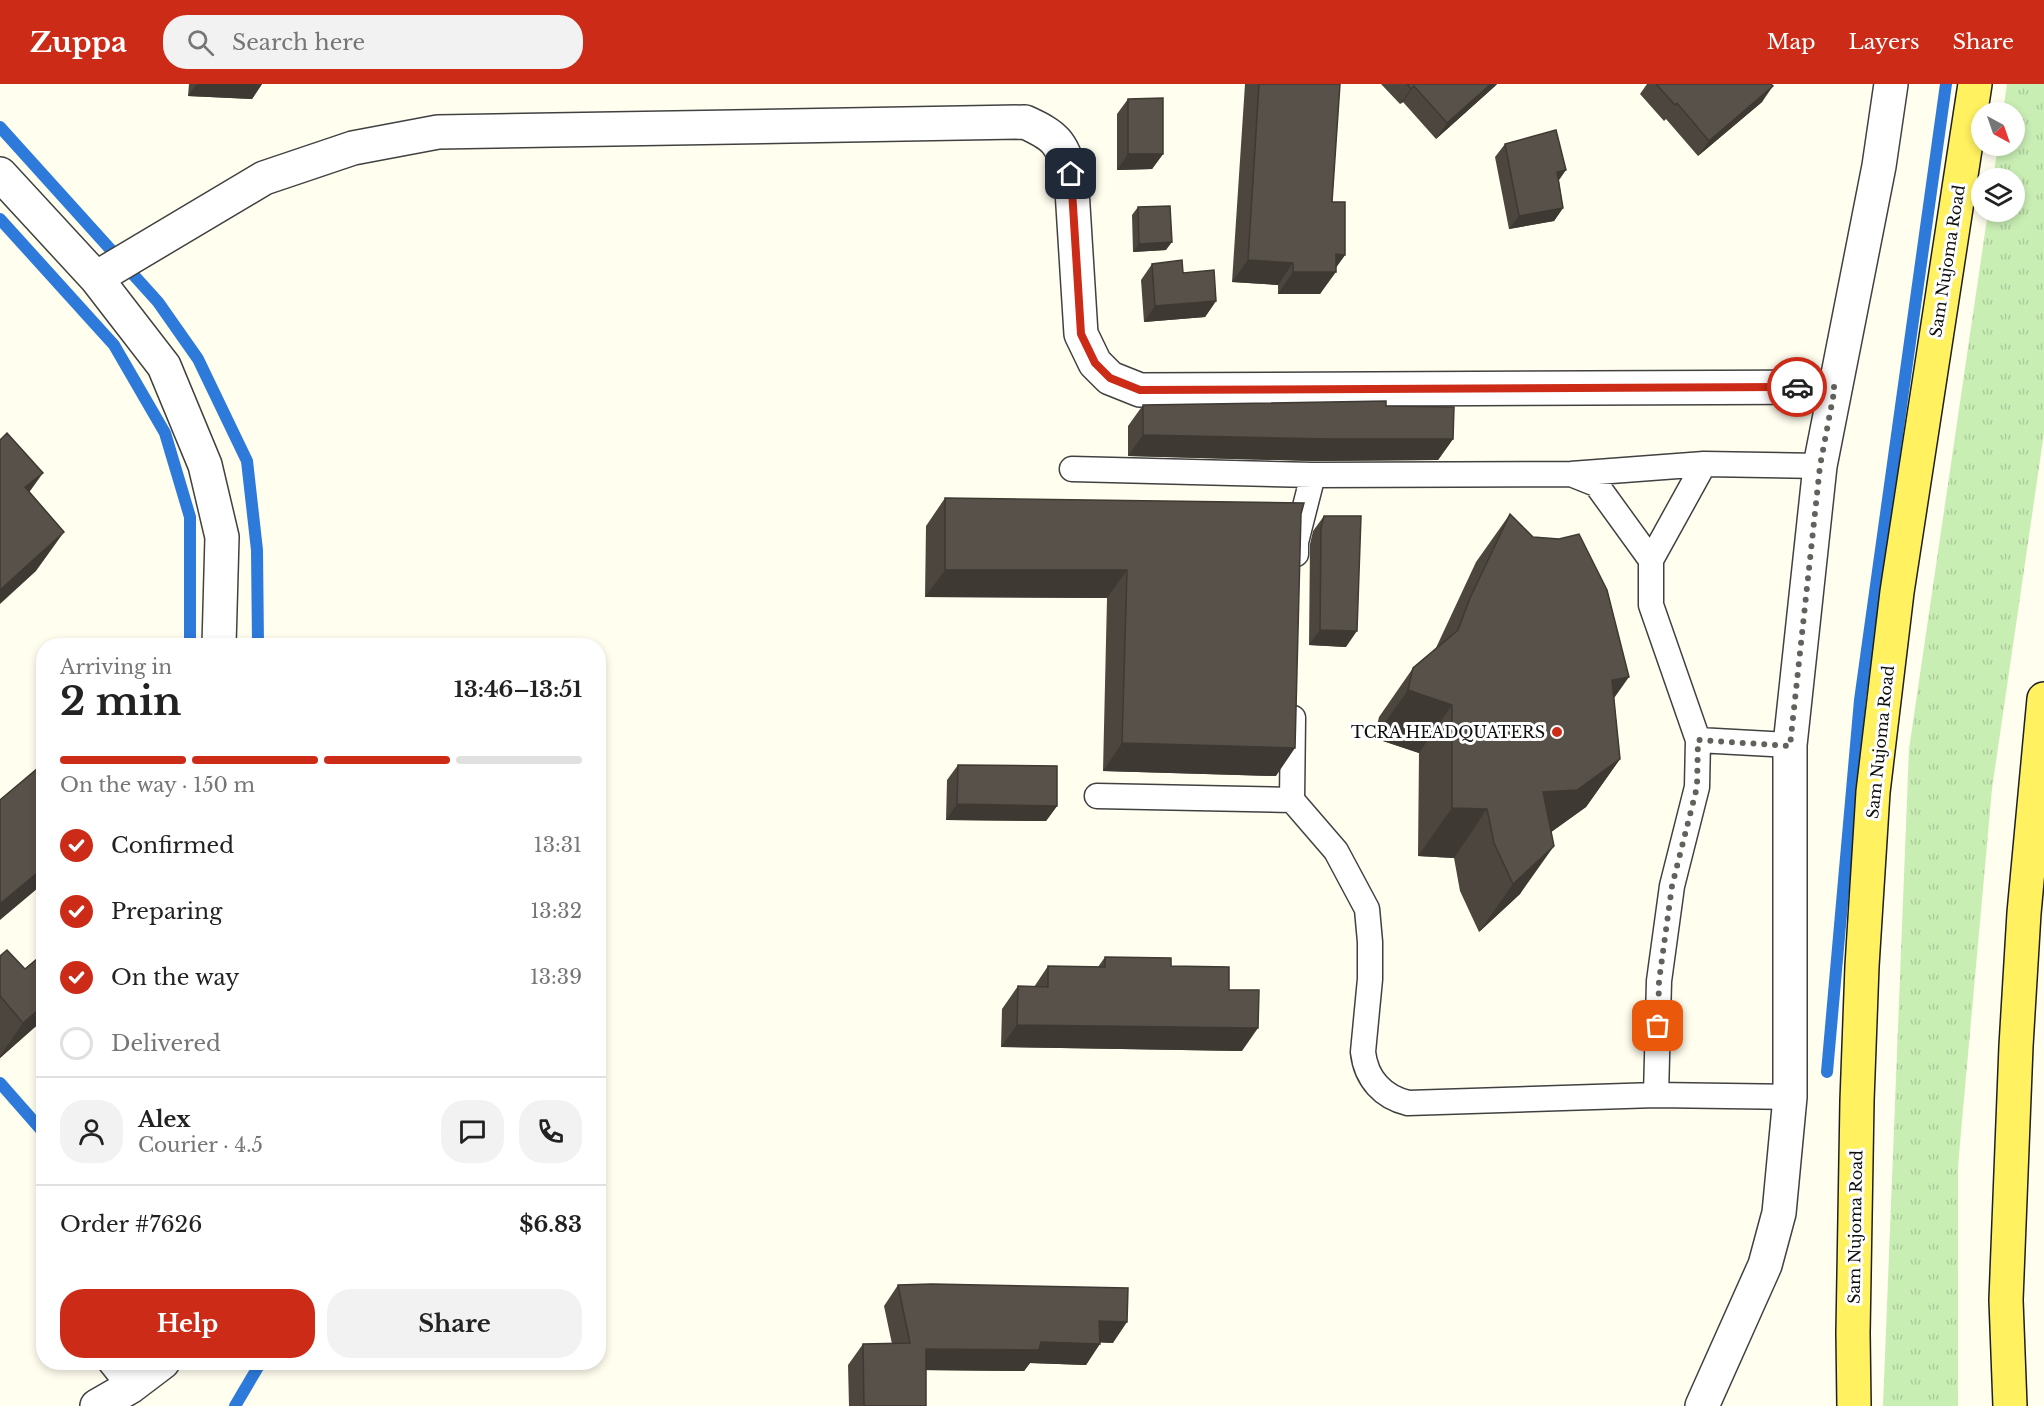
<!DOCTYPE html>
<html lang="en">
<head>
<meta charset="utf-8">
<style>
  body { margin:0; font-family:"Libre Baskerville",serif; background:#f2f2f2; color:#222; height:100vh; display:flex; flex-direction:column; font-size:22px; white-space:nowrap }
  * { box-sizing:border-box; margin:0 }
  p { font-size:20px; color:#767676 }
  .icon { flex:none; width:33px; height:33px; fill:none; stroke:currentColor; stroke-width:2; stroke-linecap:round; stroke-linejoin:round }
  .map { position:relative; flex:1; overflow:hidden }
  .drawer { position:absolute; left:36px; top:554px; width:570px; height:732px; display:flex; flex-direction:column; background:#fff; border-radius:24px; box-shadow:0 3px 9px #0003 }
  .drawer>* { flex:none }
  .needle { width:39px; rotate:140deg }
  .fabs { position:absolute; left:1971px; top:18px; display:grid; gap:12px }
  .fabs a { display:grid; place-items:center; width:54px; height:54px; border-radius:50%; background:#fff; box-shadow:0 3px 9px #0003; font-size:30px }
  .pin { position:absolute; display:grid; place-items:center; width:51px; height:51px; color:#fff; margin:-26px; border-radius:12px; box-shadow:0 3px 9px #0006 }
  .courier { position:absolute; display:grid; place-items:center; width:60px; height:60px; margin:-30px; border:4px solid #cc2b18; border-radius:50%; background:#fff; color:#222; box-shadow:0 2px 8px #0007 }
  .headline em { font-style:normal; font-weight:700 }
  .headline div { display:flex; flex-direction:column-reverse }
  .headline { display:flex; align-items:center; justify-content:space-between; height:102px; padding:0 24px }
  h1 { font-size:39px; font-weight:700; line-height:45px }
  .bar { display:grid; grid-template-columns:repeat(4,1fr); gap:9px 6px; align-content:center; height:72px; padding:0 24px }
  .bar i { height:8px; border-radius:4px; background:#e0e0e0 }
  .bar .selected { background:#cc2b18 }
  .bar p { grid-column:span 4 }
  .line { display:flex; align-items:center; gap:15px; padding:0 24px; border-top:2px solid #e0e0e0 }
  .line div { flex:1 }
  .round { display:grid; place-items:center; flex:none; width:63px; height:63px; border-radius:24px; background:#f2f2f2 }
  ol { padding:0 24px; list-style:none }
  li { display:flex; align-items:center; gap:18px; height:66px }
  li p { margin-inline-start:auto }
  li .icon { padding:6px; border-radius:50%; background:#cc2b18; color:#fff; stroke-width:4 }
  li:last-child { color:#767676 }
  li i { width:33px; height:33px; border:3px solid #e0e0e0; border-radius:50% }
  .primary-button { display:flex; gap:12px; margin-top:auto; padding:12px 24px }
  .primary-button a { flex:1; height:69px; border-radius:24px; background:#cc2b18; color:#fff; font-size:24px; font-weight:700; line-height:69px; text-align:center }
  .primary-button a+a { background:#f2f2f2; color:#222 }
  header { display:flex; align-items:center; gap:36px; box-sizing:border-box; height:84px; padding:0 30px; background:#cc2b18; color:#fff }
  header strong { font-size:28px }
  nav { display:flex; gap:33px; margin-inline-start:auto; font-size:21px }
  .search { width:420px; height:54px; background:#f2f2f2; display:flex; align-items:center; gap:15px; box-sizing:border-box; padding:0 21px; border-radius:24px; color:#767676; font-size:22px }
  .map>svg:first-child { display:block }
</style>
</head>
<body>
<header>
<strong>Zuppa</strong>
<div class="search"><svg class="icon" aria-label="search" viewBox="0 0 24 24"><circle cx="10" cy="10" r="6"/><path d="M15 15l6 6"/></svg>Search here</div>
<nav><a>Map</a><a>Layers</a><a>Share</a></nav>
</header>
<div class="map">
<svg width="2044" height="1322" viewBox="0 0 2044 1322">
  <defs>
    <pattern id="grass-tufts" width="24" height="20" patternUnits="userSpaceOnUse" patternTransform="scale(1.5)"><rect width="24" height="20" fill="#c9eeb4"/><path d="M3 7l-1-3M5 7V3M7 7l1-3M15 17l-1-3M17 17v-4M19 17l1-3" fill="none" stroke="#abcb9a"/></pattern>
  </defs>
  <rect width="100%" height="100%" fill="#fffeef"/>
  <!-- grass -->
  <path fill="url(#grass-tufts)" d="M2007,0h37v349l-52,356 -31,343 -3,36v238h-75l26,-657 79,-537h26v-34h-21l5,-32h16v-34h-11z"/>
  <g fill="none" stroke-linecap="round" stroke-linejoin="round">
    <!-- stream -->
    <path stroke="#2d7adb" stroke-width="12" d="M0,43l158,175 40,57 49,102 10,89 1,95
      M0,135l114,126 51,88 25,84v128
      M1827,988l33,-372 86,-616
      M0,999l44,50
      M235,1322l23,-39v-5"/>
    <!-- lane casing -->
    <g stroke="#414141" stroke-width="27">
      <path id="lane" d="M1072,385l241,6 258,-1 133,-10 116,2
        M1571,390l25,10 55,76
        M1296,470v-12l17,-67
        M1698,656l92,5
        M1097,712l195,4 44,51 31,58 3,33v37l-7,73c3,27 20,45 45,51l248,-8 134,2
        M1292,716l1,-82
        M1656,1011l3,-114 13,-95 25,-99 1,-47 -47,-135v-45l53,-96
        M110,1278l20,25"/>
    </g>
    <!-- street casing -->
    <g stroke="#414141" stroke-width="36">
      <path id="street" d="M0,90l96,104 68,88 41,99 17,72 -3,108
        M96,194l168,-100 89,-30 85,-16 587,-10c31,14 36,20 46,52l10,160 14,29 15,15 30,12 695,-3
        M97,1322l33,-19 33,-25
        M1702,1322l63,-141 14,-52 11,-116v-352l30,-279 59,-300 12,-82"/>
    </g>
    <!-- primary casing -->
    <g stroke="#1f1f1f" stroke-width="36">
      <path id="primary" d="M1854,1322l-1,-73 4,-232 5,-135 11,-174 24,-200 78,-508
        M2010,1322l-4,-106 10,-254 8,-133 20,-214"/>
    </g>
    <!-- lane -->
    <use href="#lane" stroke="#fff" stroke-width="24"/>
    <!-- street -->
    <use href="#street" stroke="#fff" stroke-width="33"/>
    <!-- primary -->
    <use href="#primary" stroke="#fff15f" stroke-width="33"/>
  </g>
  <!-- wall -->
  <path fill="#4c463f" d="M189,0h73l-10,15 -64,-3z
    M1245,0h95l-8,118 13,53 -9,12 -16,27h-42v-9l-46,-3z
    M1381,0h116l-3,3 -58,52 -33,-37 -3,2z
    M1647,0h124l-9,18 -64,54 -32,-37 -2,2 -24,-27z
    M1128,15l35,55 -11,15 -35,1v-56z
    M1505,60l54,37 4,27 -9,13 -45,8 -14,-72z
    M1138,123l28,43 -33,2 -1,-37z
    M1152,180l31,9 33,28 -11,16 -61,5 -3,-42z
    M1143,321l243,1 67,33 -15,21 -125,1 -185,-5v-30z
    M945,414l356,16 -25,262 -173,-5 4,-173 -182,-1 1,-71z
    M1510,430l104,184 6,61 -34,48 -35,25 -31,62 -41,38 -19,-41 -6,-33 -36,-2 1,-103 -45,-15 5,-21 34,-49 22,-18 41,-88z
    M1324,432l22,131 -37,-2 1,-101 3,-13z
    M958,681l99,41 -11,15 -100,-1 1,-40z
    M44,869v66l-44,39v-102l25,13z
    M1105,873l66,9 58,24 13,61 -241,-4 1,-38 16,-23 16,1 14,-21 50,1z
    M898,1201l215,58 -13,-1 -14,23 -56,-2 -6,8 -98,-1v36h-77l-1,-41 15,-21h29l-8,-38z"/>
  <!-- shaded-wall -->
  <path fill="#3e3933" d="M197,0h65l-10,15 -64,-3z
    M1491,0h6l-3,3 -58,52 11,-16z
    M1414,2l-11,16 -3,2 11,-15z
    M1773,2l-11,16 -64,54 11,-15z
    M1128,70h35l-11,15 -35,1z
    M1566,86l-9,13v-11z
    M1563,124l-9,13 -45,8 10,-13z
    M1172,158l-6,8 -33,2 6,-8z
    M1336,170l9,1 -12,17h3l-16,22h-42l15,-22z
    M1248,176l45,3 -15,22 -46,-3z
    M1216,217l-11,16 -61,5 11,-16z
    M1143,351l310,4 -15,21 -125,1 -185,-5z
    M43,389l-28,39 10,-25z
    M64,448l-28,39 -36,33v-14z
    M945,486h182l-20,28 -182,-1z
    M1320,546l37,1 -11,16 -37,-2z
    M1629,593l-34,48 17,-45z
    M1408,606l44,15 -33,48 -45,-15z
    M1122,659l173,5 -19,28 -173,-5z
    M1620,675l-34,48 -43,31v-46z
    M957,720l100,2 -11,15 -100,-1z
    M1452,724l35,1 -33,49 -36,-2z
    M1554,762l-34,48 -41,38 34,-48z
    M44,783v16l-44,37v-16z
    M44,921v14l-44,39v-2l23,-33z
    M1017,941l241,3 -16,23 -241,-4z
    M1099,1237l28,1 -14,21 -28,-1z
    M1041,1258l59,2 -14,21 -56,-2 -6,8 -113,-1 15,-21z"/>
  <!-- building -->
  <path fill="#585149" stroke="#3e3933" stroke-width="1.5" d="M1259,0h81l-8,118h13v53l-9,-1v18h-43v-9l-45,-3z
    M1407,0h84l-44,39 -33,-37 -3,3z
    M1656,0h115l2,2 -64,55 -32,-38 -2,2z
    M1163,14v56h-35v-55z
    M1556,46l10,40 -9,2 6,36 -44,8 -14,-72z
    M1170,122l2,36 -33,2 -1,-37z
    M1182,176l1,13 31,-3 2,31 -61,5 -3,-42z
    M1386,317v5l68,1 -1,32h-125l-185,-4v-30z
    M7,349l36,40 -18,14 39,45 -64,58v-150z
    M945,414l359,5 -3,11 -6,234 -173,-5 5,-173h-182z
    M1510,430l23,23 26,2 20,-5 28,56 22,87 -17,3 8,79 -43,31 -34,2 11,54 -41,38 -19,-41 -7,-34 -35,-1v-103l-44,-15 5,-22 45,-38 12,-32z
    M1324,432h37l-4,115 -37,-1 1,-102z
    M44,679v104l-44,37v-104z
    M958,681l99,1v40l-100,-2z
    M7,866l18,19 19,-16v52l-21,18 -23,-27v-40z
    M1105,873l66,1v8l58,1v23h30l-1,38 -241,-3 1,-39 30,1v-21l57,1z
    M932,1200l196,4 -1,34 -28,-1 1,23 -59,-2 -2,8 -113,-1v57h-62l-1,-62 47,-1 -12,-58z"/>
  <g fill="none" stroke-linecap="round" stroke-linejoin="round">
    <!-- done -->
    <path stroke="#62625d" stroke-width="6" stroke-dasharray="0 10.8" d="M1658,942l1,-45 13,-95 25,-99 1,-47 92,6 30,-280 15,-79h-38"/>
    <!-- route -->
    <path stroke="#cc2b18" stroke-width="8" d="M1071,90l10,160 14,29 15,15 30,12 657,-3"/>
  </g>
  <!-- markers -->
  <circle fill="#cc2b18" stroke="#fff" stroke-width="2" cx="1557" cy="648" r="6"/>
  <g text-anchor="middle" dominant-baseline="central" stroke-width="6" stroke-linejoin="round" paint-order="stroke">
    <!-- street labels -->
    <g font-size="16" fill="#0e0e0e" stroke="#fff">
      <text transform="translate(1947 177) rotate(-81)">Sam Nujoma Road</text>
      <text transform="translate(1880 658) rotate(-84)">Sam Nujoma Road</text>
      <text transform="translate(1855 1143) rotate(-89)">Sam Nujoma Road</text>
    </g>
    <!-- poi labels -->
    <g font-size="16" fill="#0e0e0e" stroke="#fff" text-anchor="end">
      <text x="1545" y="648">TCRA HEADQUATERS</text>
    </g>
  </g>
</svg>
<div class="fabs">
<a><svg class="needle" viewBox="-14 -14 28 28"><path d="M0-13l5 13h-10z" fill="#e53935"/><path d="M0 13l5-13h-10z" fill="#767676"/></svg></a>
<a><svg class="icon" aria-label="layers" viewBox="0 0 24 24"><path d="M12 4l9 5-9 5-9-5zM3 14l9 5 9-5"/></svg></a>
</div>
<div class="pin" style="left:1658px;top:942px;background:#ea580c"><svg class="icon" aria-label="bag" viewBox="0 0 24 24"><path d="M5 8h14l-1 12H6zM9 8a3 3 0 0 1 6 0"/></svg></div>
<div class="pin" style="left:1071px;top:90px;background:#1f2937"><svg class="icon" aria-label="home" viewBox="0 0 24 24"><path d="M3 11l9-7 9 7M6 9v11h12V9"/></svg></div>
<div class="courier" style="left:1797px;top:303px"><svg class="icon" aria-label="car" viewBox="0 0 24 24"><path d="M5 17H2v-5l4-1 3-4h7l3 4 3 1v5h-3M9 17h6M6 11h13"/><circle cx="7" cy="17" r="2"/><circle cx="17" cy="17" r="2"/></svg></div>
<section class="drawer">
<div class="headline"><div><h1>2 min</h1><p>Arriving in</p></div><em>13:46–13:51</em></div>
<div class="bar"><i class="selected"></i><i class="selected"></i><i class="selected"></i><i></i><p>On the way · 150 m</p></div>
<ol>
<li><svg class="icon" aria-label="check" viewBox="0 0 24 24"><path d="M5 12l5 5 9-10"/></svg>Confirmed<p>13:31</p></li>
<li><svg class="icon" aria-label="check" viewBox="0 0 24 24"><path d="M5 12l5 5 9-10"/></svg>Preparing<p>13:32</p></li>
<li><svg class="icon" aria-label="check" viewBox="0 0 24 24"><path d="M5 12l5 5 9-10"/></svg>On the way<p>13:39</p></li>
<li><i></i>Delivered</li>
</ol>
<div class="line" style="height:108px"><a class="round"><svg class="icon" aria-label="person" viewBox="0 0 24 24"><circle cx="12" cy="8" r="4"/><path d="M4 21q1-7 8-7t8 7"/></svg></a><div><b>Alex</b><p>Courier · 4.5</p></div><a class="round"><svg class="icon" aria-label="chat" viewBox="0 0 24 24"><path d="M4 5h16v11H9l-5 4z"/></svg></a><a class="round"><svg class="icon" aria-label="phone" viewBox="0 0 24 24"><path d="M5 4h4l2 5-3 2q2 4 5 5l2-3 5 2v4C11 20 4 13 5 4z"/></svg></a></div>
<div class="line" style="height:78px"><div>Order #7626</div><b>$6.83</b></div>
<div class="primary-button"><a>Help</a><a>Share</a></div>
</section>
</div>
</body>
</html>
